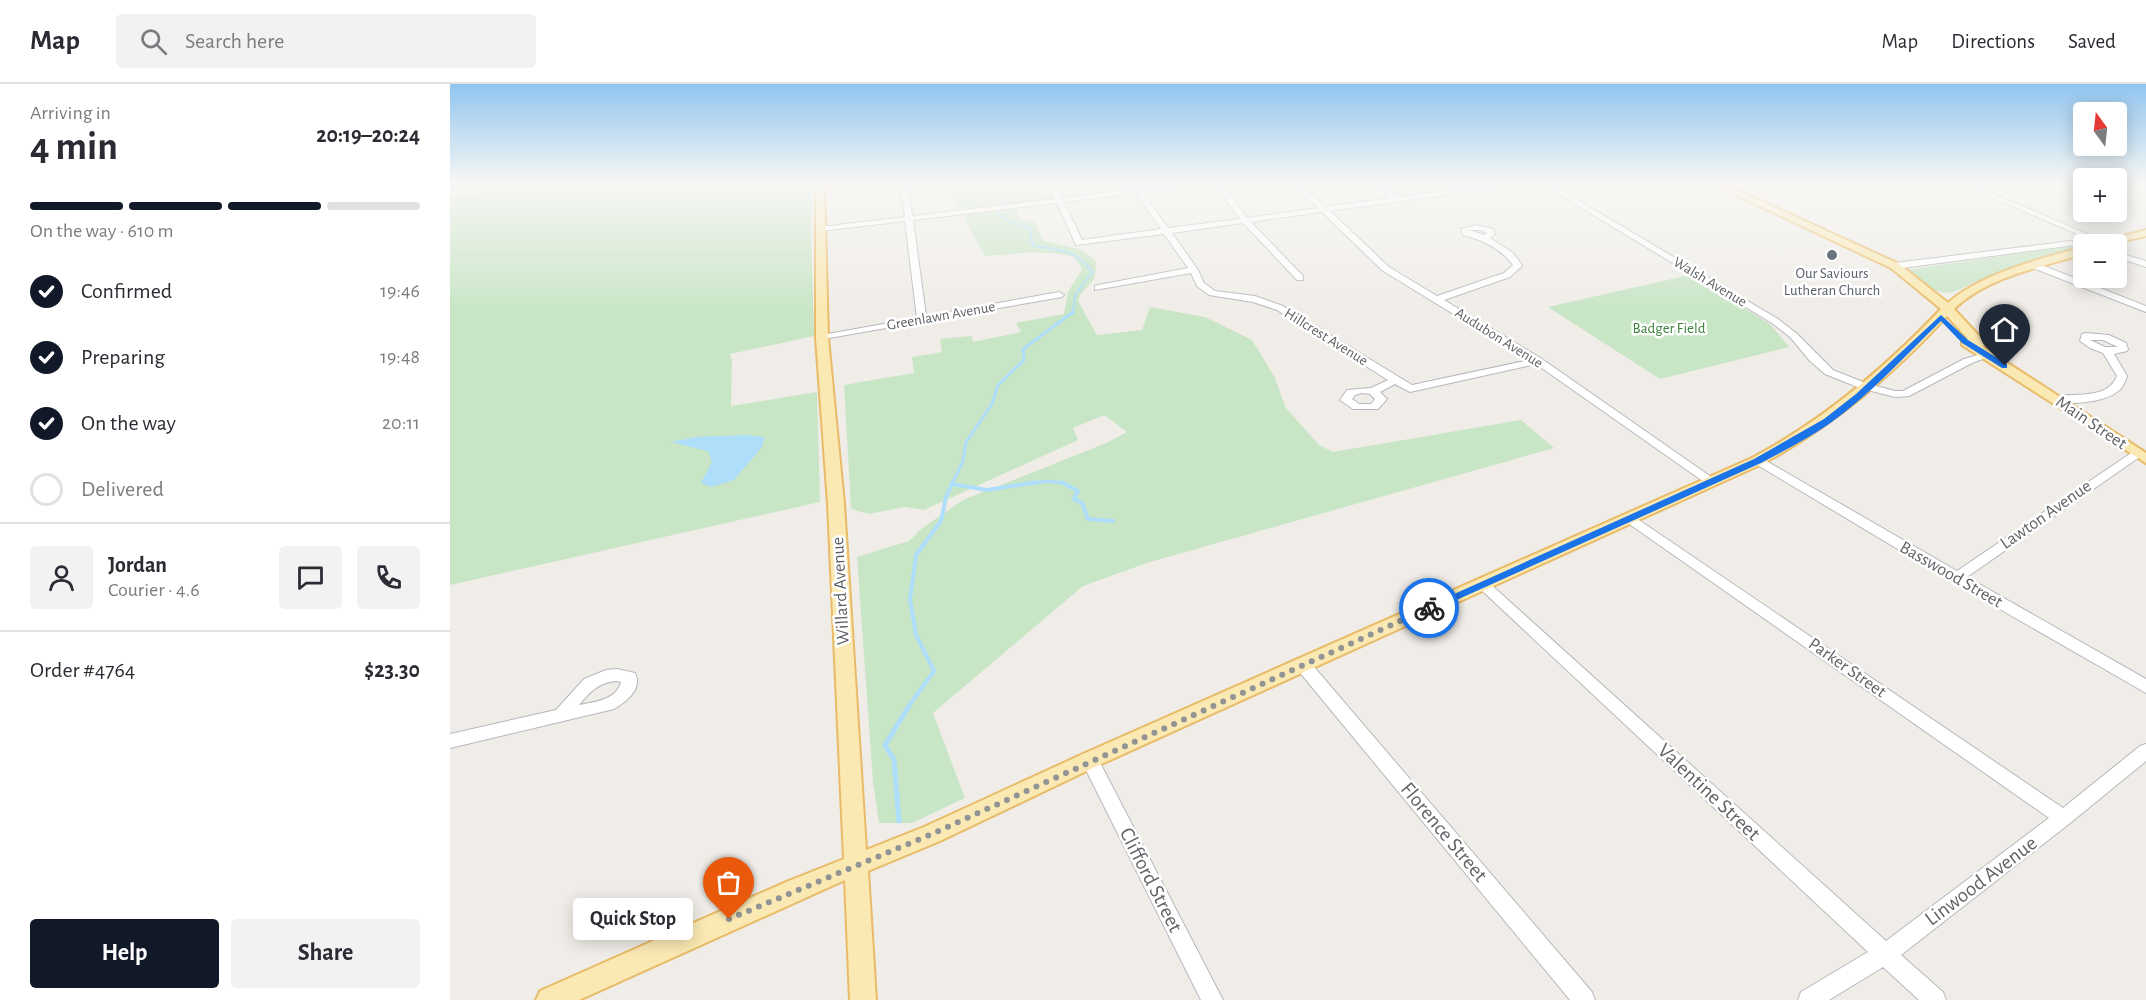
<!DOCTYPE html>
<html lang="en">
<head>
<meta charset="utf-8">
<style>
  body { margin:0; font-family:"Alegreya Sans",sans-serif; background:#f2f2f3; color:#2b2b33; height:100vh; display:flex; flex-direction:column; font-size:22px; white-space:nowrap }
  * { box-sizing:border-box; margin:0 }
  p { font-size:20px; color:#7c7c81 }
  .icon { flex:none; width:33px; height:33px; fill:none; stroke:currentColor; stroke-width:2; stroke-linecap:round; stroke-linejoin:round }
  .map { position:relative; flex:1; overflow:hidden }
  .side { display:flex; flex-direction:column; background:#fff; width:450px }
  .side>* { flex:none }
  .needle { width:39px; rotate:345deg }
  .tools { position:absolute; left:1623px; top:18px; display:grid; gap:12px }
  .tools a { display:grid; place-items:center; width:54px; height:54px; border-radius:6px; background:#fff; box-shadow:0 3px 15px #0003; font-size:30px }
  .pin { position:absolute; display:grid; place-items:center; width:51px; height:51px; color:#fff; margin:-62px -26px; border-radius:50% 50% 50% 0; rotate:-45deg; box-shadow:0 0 6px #0007 }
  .pin .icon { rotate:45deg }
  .courier { position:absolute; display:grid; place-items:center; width:60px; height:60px; margin:-30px; border:4px solid #1a73e8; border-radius:50%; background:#fff; color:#222; box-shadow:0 2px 8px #0007 }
  .bubble { position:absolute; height:42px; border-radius:6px; background:#fff; box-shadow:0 3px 15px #0003; font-size:20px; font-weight:600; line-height:42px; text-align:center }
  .headline em { font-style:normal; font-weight:600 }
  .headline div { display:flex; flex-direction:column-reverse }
  .headline { display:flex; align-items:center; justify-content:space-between; height:102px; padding:0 30px }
  h1 { font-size:39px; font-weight:600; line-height:45px }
  .bar { display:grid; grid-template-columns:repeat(4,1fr); gap:9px 6px; align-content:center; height:72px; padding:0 30px }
  .bar i { height:8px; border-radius:4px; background:#e1e1e2 }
  .bar .active { background:#111827 }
  .bar p { grid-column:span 4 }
  .line { display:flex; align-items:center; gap:15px; padding:0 30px; border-top:2px solid #e1e1e2 }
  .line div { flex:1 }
  .round { display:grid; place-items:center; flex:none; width:63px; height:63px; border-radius:6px; background:#f2f2f3 }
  ol { padding:0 30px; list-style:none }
  li { display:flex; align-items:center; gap:18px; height:66px }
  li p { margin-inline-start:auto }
  li .icon { padding:6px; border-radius:50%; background:#111827; color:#fff; stroke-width:4 }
  li:last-child { color:#7c7c81 }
  li i { width:33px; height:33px; border:3px solid #e1e1e2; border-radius:50% }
  .cta { display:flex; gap:12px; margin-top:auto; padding:12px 30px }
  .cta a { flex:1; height:69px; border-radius:6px; background:#111827; color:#fff; font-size:24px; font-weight:600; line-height:69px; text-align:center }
  .cta a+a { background:#f2f2f3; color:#2b2b33 }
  header { display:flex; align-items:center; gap:36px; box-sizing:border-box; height:84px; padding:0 30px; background:#fff; border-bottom:2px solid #e1e1e2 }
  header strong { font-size:28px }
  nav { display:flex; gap:33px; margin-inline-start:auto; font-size:21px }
  .search { width:420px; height:54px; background:#f2f2f3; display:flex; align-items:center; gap:15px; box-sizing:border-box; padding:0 21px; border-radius:6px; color:#7c7c81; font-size:22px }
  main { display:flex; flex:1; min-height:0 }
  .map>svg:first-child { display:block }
</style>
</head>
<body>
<header>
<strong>Map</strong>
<div class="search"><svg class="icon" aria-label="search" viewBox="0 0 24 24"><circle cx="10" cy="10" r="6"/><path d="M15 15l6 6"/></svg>Search here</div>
<nav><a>Map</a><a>Directions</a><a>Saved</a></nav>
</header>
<main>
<section class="side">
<div class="headline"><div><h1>4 min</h1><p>Arriving in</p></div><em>20:19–20:24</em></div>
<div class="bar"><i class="active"></i><i class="active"></i><i class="active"></i><i></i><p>On the way · 610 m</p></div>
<ol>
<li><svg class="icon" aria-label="check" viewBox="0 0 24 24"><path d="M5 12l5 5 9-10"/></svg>Confirmed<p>19:46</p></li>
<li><svg class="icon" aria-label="check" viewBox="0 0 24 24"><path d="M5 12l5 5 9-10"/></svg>Preparing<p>19:48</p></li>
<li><svg class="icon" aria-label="check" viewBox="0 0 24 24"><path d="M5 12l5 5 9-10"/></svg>On the way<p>20:11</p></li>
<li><i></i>Delivered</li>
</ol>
<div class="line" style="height:108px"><a class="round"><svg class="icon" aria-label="person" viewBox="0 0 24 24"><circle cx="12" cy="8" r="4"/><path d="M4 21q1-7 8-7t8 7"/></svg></a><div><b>Jordan</b><p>Courier · 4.6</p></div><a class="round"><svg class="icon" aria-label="chat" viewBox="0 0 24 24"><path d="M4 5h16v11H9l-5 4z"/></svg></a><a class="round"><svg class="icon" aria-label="phone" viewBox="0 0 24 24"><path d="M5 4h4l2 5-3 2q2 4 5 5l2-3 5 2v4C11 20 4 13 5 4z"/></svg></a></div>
<div class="line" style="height:78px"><div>Order #4764</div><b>$23.30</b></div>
<div class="cta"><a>Help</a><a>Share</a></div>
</section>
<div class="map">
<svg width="1696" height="916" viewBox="0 0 1696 916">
  <rect width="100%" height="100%" fill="#f0ede8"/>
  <!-- green -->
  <path fill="#c8e5c6" d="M105,99h172l-10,5 24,-1 8,-4h65l-3,42 3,111 -84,18 2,6 -1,46 86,-14 3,110 -370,83v-389z
    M497,99h101l5,12 -1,5 -92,9 -11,-19z
    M566,124l4,12 14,1 10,20 38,9 14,11 -1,17 -15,17 -2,6 19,34 45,-5 8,-23 55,10 47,23 22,36 12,32 33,37 14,7 188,-32 33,28 -404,114 -67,24 -150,127 32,85 -53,25h-33l-6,-41 -16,-225 52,-16 12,-12 42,-29 141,-56 23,-12 -23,-17 -31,13 5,12 -154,70 -19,-3 -36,7 -18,-5 -7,-124 70,-12 -2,-16 30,-5 -2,-13 32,-3 1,6 48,-10 -5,-9 48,-9 4,-22 14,-23 -8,-12c-29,-8 -59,-3 -89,-1l-23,-42z
    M1626,161l7,1 -111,37c-30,19 -40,7 -65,-13z
    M1239,191l81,49 19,23 -129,32 -112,-72z"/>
  <!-- water -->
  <path fill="#aedefa" d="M296,351l19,2 -3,10 -28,33 -23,7 -10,-4 11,-21 -4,-11 -37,-9 25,-5z"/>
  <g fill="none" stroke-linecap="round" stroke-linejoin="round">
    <!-- stream-far3 -->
    <path stroke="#aedefa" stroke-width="2" d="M503,99l2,7 24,-1 21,5 2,7 -2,4
      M549,127l-1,2 9,8 22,7 4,18c23,3 45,4 59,26l-17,23 -2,19"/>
    <!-- stream-far2 -->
    <path stroke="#aedefa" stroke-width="3" d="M502,400l11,-23 3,-19 26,-38 6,-19 26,-25 -1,-11 50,-37
      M579,400l20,-3 17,3"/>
    <!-- stream-far1 -->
    <path stroke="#aedefa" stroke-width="4" d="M611,398l17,9 -4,8 8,4 6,16 25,2
      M501,400l36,6 50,-8
      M458,623l26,-36 -18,-36 -6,-35 6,-45 25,-34 5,-24 7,-15"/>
    <!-- stream -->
    <path stroke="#aedefa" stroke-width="5" d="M449,737l-5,-61 -9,-15 24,-39"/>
    <!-- minor casing -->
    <g stroke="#b5b8bb" stroke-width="2">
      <path id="minor" d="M450,99h8l4,33 143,-17 -8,-16h8l7,15 71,-9 -5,-6h8l4,6 46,-6h22l-4,2 -61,8 25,35 72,-9 -27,-36h8l26,35 71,-10 -26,-25h8l25,24 66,-9 -19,-15h9l18,14 103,-14h19l-4,2 -187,26 59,56 48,29 67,-23 9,-8c-13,-17 -30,-25 -50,-30l-2,-6 16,-4 16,4 2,5 -5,4 23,15 9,12 -1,2 -11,10 -66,23 98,59 175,122 -6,4 -4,-1 -171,-120 -126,28 -15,-8 -15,8 7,7 -9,10h-25l-13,-9 7,-10 24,-2 17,-8 -111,-70 -24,-8 -44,-7 -12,-9 -6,-13 -96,17v-4l3,-1 90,-17 -24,-34 -88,11 -19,-42 -144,17 13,96 133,-24 5,3 -2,2 -244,43 -1,-2 5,-3 95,-17 -12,-97 -84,10 -4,-2 4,-2 84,-10zM686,109l25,36 -79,11 -18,-38zM872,128l61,59 146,89 -117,25 -129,-79 -28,-10 -40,-5 -11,-8 -6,-13 -26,-37 71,-10 54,57h6v-4l-52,-54zM1019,146h11l7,3 -3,2zM912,309l8,1 5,5 -4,5h-12l-7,-5 3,-4z
        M1090,99h9l229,136 18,14 37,37 35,14 27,7h8l61,-32 24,-7 5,3 -21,8 -63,33 -14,1 -35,-9 -35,-14 -15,-13 -20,-24 -18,-14z
        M1509,99h56l-4,2 -31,3 128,55 -8,1z
        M1621,157l4,2 -1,2 -179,24 -4,-3 4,-3z
        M1666,168l30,9v6l-30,-10z
        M1583,180h6l107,42v6l-113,-44z
        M1636,249l23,2 17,8 2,6 -1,2 -13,3 13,22c-2,6 -4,12 -10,16 -15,11 -47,13 -65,9v-4c21,-5 55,4 65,-21l-14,-23 -13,-5 -10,-7 2,-7zM1640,256h13l15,7h-13z
        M1687,365l6,4 -2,3 -174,121 179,102v14l-195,-112 -200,-120 2,-3h8l196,113z
        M1180,430l433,294 77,-62 6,-2v17l-77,63 -168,131 42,37 3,8h-27l-36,-33 -54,33h-31l3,-8 67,-40 -393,-368 7,-5 5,2 399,360 163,-123 -424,-297 -2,-3z
        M853,575l6,2 283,331 3,8h-25l-273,-331 -2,-4 2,-4z
        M167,585l18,4c8,16 -9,29 -21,36l-164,39v-14l106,-24 28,-31 22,-9zM167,597l4,1c-4,18 -27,20 -42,23 11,-13 20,-23 38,-24z
        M640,669l6,2 127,245h-22l-120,-240 3,-5z"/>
    </g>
    <!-- major casing -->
    <g stroke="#e9bb68" stroke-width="4">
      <path id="major" d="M366,99h8l4,155 16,166 22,346 58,-23 159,-73 669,-296c72,-38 133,-90 189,-149l-50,-41 -180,-85h11l177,81 49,39c32,-29 94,-45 136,-56v7c-43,13 -97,23 -130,55l27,29 3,7 -1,2 163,106v10l-184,-118v-6h6l-21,-23c-54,59 -114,110 -185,148l-665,302 -157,75 -72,30 8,129h-26l-5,-120 -266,120h-43l4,-9 246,-109 58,-23 -16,-355 -12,-166z
        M1696,146v6l-36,8h-16z"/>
    </g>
    <!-- minor -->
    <use href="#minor" fill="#fff" fill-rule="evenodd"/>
    <!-- major -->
    <use href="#major" fill="#fae9b3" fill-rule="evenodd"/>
  </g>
  <!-- sky -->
  <linearGradient id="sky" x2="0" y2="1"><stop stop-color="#91c5ef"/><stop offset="0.44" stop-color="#f8f7f5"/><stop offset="1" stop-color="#f8f7f5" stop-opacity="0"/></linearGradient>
  <rect width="1696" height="227" fill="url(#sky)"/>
  <!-- route -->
  <path fill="#1a73e8" d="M1491,231l27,25 39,24v4h-5l-40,-25 -21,-22c-36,35 -71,74 -112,103 -22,15 -45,27 -68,39l-329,148h-7l-2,-3 331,-149 70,-40 32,-25z"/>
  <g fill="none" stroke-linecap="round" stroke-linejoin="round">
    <!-- done -->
    <path stroke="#929394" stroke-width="6" stroke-dasharray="0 10.8" d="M279,835l203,-85 497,-226"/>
  </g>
  <!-- markers -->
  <circle fill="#6b7280" stroke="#fff" stroke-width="2" cx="1382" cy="171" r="6"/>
  <g text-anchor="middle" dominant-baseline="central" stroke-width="5" stroke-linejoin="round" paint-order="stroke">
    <!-- far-worship labels -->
    <g font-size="15" fill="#5b616d" stroke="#fff">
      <text x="1382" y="189">Our Saviours<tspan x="1382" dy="17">Lutheran Church</tspan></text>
    </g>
    <!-- far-street labels -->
    <g font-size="15" fill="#5f6367" stroke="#fff">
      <text transform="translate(1260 198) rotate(31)">Walsh Avenue</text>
      <text transform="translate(491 232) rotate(-10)">Greenlawn Avenue</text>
      <text transform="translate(876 253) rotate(32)">Hillcrest Avenue</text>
      <text transform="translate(1049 254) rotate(32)">Audubon Avenue</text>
    </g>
    <!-- far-park labels -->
    <g font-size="15" fill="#3d823b" stroke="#fff">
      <text x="1219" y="244">Badger Field</text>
    </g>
    <!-- street labels -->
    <g font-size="18" fill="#5f6367" stroke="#fff">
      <text transform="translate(1641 339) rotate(34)">Main Street</text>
      <text transform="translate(1596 431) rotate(-35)">Lawton Avenue</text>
      <text transform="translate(1501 491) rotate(30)">Basswood Street</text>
      <text transform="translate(391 507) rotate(-93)">Willard Avenue</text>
      <text transform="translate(1397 584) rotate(35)">Parker Street</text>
    </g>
    <!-- near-street labels -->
    <g font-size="21" fill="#5f6367" stroke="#fff">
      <text transform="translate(1259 708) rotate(43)">Valentine Street</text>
      <text transform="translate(994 748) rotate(50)">Florence Street</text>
      <text transform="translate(701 796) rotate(63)">Clifford Street</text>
      <text transform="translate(1531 797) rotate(-37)">Linwood Avenue</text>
    </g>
  </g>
</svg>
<div class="tools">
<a><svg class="needle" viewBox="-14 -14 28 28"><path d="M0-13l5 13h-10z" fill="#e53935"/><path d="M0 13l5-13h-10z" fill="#7c7c81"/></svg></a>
<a>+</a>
<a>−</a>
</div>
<div class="pin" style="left:279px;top:835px;background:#ea580c"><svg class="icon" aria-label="bag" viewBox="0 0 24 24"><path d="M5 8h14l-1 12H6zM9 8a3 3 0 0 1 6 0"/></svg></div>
<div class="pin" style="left:1555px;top:282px;background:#1f2937"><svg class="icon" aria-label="home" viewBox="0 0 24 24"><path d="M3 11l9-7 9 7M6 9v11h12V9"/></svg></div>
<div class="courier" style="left:979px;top:524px"><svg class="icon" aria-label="bike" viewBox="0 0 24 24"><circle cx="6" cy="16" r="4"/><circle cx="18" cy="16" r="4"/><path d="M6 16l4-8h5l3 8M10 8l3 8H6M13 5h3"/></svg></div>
<div class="bubble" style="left:123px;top:814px;width:120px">Quick Stop</div>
</div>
</main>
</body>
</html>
